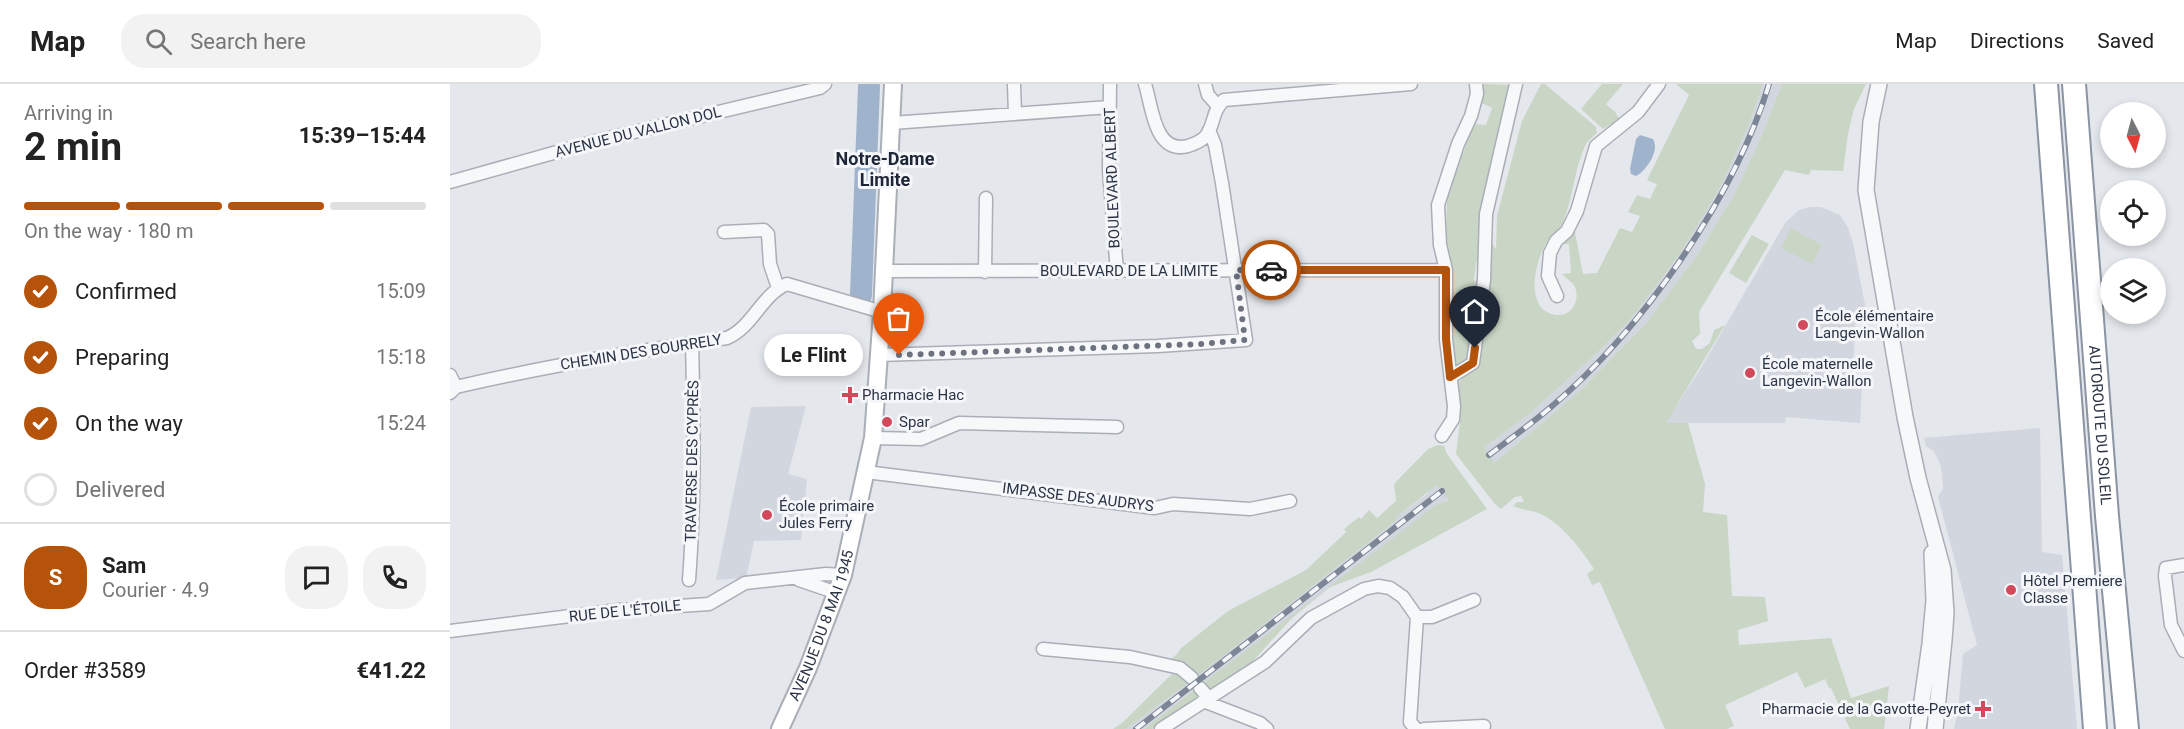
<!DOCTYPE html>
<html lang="en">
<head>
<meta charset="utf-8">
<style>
  body { margin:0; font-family:Roboto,sans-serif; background:#f2f2f2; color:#222; height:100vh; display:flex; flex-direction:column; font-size:22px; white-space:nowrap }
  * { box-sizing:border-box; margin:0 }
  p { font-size:20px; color:#767676 }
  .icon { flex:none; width:33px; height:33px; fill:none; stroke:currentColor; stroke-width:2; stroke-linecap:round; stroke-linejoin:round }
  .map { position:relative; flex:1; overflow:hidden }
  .sheet { display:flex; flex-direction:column; background:#fff; width:450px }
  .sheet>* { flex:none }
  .needle { width:39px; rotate:174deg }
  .buttons { position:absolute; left:1650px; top:18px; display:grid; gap:12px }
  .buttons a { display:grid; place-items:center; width:66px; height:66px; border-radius:50%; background:#fff; box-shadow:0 3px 9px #0003; font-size:30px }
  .pin { position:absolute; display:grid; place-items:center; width:51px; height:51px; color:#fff; margin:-62px -26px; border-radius:50% 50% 50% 0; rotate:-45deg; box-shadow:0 0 6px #0007 }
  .pin .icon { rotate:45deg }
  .courier { position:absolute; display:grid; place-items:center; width:60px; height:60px; margin:-30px; border:4px solid #b45309; border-radius:50%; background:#fff; color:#222; box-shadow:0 2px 8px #0007 }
  .bubble { position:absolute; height:42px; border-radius:21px; background:#fff; box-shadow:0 3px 9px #0003; font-size:20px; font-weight:700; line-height:42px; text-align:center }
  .overview em { font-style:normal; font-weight:700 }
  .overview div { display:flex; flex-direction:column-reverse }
  .overview { display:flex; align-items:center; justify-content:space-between; height:102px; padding:0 24px }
  h1 { font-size:39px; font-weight:700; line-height:45px }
  .bar { display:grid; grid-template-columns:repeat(4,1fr); gap:9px 6px; align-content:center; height:72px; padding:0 24px }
  .bar i { height:8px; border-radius:4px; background:#e0e0e0 }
  .bar .current { background:#b45309 }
  .bar p { grid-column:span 4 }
  .line { display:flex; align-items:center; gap:15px; padding:0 24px; border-top:2px solid #e0e0e0 }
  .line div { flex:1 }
  .round { display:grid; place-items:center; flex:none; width:63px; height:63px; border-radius:24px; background:#f2f2f2 }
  ol { padding:0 24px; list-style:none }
  li { display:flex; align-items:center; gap:18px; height:66px }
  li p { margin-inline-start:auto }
  li .icon { padding:6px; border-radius:50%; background:#b45309; color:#fff; stroke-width:4 }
  li:last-child { color:#767676 }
  li i { width:33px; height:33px; border:3px solid #e0e0e0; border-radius:50% }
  header { display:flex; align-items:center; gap:36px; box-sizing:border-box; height:84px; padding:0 30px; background:#fff; border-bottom:2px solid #e0e0e0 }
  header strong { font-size:28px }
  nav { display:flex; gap:33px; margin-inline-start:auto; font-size:21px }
  .search { width:420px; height:54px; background:#f2f2f2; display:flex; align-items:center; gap:15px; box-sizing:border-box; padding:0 21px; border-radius:24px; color:#767676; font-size:22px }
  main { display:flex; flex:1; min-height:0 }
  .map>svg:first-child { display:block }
</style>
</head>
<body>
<header>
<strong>Map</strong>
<div class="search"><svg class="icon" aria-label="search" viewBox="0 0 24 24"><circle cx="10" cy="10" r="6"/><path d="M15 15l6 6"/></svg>Search here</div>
<nav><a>Map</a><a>Directions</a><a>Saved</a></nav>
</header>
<main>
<section class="sheet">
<div class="overview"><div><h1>2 min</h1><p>Arriving in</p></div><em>15:39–15:44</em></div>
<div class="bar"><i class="current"></i><i class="current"></i><i class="current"></i><i></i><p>On the way · 180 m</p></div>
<ol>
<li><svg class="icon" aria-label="check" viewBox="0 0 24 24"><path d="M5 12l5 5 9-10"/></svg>Confirmed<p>15:09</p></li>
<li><svg class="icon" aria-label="check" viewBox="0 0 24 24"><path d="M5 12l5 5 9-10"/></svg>Preparing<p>15:18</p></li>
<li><svg class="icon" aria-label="check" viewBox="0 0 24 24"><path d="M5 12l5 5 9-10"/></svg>On the way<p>15:24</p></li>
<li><i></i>Delivered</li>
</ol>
<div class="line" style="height:108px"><b class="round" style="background:#b45309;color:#fff">S</b><div><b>Sam</b><p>Courier · 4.9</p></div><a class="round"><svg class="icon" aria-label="chat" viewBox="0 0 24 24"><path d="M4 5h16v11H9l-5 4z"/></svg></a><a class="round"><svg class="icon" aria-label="phone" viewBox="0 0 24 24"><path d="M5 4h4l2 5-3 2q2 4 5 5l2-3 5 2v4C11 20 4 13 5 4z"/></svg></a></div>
<div class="line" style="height:78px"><div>Order #3589</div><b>€41.22</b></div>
</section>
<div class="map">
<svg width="1734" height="645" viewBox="0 0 1734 645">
  <rect width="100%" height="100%" fill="#e4e7ec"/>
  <!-- built -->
  <path fill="#d2d6de" d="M1313,0h19l-23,58 -26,55 -36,58 -50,67 -67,69 -86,72 -11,-16 47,-34 66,-59 34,-34 50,-66 41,-68 29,-64z
    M1361,123h10l19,8 8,13 5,15 13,67 -10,2 -4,74 10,1 -2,36 -74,-6 -1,6h-120l36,-55 84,-145 14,-13z
    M356,322l-18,68 19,5 -6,61 -47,1 -8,37 -30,2 35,-173z
    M1590,344l2,124 20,3 15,174h-123l4,-18 5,-57 14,-9 -39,-148 5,-9 -2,-22 -7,-15 -8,-5 -2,-8z
    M986,400l13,15 -13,7 -235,179 -6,-7 202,-158 -1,-3 31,-23z
    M741,597l6,7 -53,41h-18z"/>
  <!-- green -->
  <path fill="#c9d6c5" d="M1033,0l29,1 -31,169 -5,9 -2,18 4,1 -8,75 -12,8 -4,-3 -3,-6v-78l-5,-39 1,-43 27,-72 12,1 6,-17 -10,-5z
    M1091,0h4l51,43 1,6c-4,4 -10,8 -12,13 -11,24 -12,52 -22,76 -3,8 -10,11 -15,18 -11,16 -23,60 -1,72 18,10 35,-6 28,-25 -3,-6 -9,-8 -13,-13l9,-1 -2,-29h-9l12,-12h3l8,42 14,-1 23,-45 12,4 8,-16 -12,-4 9,-17 13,4 7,-15 -10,-4 42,-85 -13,-11h87l-13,38 -29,64 -41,68 -50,66 -34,34 -66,59 -46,34 10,16 86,-72 67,-69 50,-67 36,-58 26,-55 23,-58h84l-12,25 -6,25 -5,37 -32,-1 -2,5 -24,-5 -86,142 1,22 -8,7 4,8h6l8,-6 4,-13 11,-5 -59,98h22l17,61 -2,28 24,3 5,81 33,1 3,24 -30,9 1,15 92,-7 20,60 38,-12 -5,43h-34l-19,-41h-2l-4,-9 -20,9 -8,-16 -72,33 9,21 -7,3h-62l-65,-147 -8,3 -5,-11 7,-5c-14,-21 -30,-43 -53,-55 -9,-4 -20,-4 -28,-8l4,-4h7l-3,-6 -6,1 -14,12 -7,-6 -38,-49 5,-42 -4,-27 7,-8 10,-6 9,-53 7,-77 6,8 1,-33 25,-95z
    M1152,0h21l-17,20 9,8 4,7 -16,10 -22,-20z
    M1341,144l31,17 -10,19 -31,-16z
    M1302,151l17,9 -23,39 -17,-10z
    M987,361l7,1 3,8 40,55 -116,63 -41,15 -38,31 -48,53 -30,19 -12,-6 234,-179 13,-5 -12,-15 -41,32 1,3 -202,158 -7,-13 -18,-5 8,-7 2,-4 48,-38 78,-41 37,-35 3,-3 -2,-3 15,-12 2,2 8,-9 8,8 19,-17 -2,-17 34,-35z
    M727,588l14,9 -65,48h-13l9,-6 51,-50z
    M747,604l3,8 -48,33h-8z"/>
  <!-- water -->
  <path fill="#9fb4cc" d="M1190,51l13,4c7,11 -6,31 -17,37l-5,-2 -1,-5 6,-30z"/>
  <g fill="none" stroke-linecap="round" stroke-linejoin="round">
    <!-- river -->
    <path stroke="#9fb4cc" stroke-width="22" d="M411,211l8,-208"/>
    <!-- minor casing -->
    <g stroke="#a9aeb7" stroke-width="15">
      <path id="minor" d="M564,0l1,30
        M660,0l-1,86 8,102
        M695,0c7,21 9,71 43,62 6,-2 12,-4 17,-9 10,-11 6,-25 19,-37l187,-16
        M755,0l3,11 10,11
        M442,39l217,-16
        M0,98l146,-41 224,-53 5,-4
        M274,148l40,-2 4,4 2,30 8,24
        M435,187l561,-1
        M535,188l1,-74
        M1107,212l-9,-20 2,-23 6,-12 11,-10 10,-20 19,-65 42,-34 21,-28
        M429,271l279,-9 88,-6 -24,-157 -7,-38 -6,-15
        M0,291l6,12
        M1001,293l22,-14 11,-83 2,-66 30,-130
        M0,309l6,-6c90,-21 180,-36 271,-49 26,-11 34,-43 60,-54l95,28
        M992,352l11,-17 1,-13 -8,-67v-69l-6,-25 -2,-40 20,-61 13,-28 6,-22 -1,-10
        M423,354l48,1 38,-16 158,4
        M416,388l289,36 18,-4 77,5 40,-8
        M1734,481l-18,3 -1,8 6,49 13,26
        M239,496c6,-79 5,-158 3,-237
        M349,496l38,13
        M967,533h15l42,-17
        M0,547l169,-21 90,-6 36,-21 81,-9 17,1
        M593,565l87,8 50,11 12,10
        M750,604l9,10
        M753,617l57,22 7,6
        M711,645l104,-67 46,-44 53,-29 14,-3 12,2 13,9 14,20 -7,105 6,7
        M974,645l60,-3"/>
    </g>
    <!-- tertiary casing -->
    <g stroke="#a9aeb7" stroke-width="18">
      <path id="tertiary" d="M1429,0l-8,38 -5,68 39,227 13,61 25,92 3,43 -2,27 -9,89
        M1468,645l12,-85 4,-44 -2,-47"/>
    </g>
    <!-- secondary casing -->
    <g stroke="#a9aeb7" stroke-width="20">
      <g id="secondary">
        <path id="s1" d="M330,645l28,-61 35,-93 30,-137 9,-126 11,-228"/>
      </g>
    </g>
    <!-- motorway casing -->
    <g stroke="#8b94a3" stroke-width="26">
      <g id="motorway">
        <path d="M1596,0l49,645"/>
        <path id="s2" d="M1624,0l33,432 20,213"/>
      </g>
    </g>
    <!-- minor -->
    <use href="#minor" stroke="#f7f8fa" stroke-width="12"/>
    <!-- tertiary -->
    <use href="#tertiary" stroke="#f7f8fa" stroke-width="15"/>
    <!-- secondary -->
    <use href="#secondary" stroke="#fff" stroke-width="16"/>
    <!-- motorway -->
    <use href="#motorway" stroke="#fff" stroke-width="22"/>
    <!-- rail casing -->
    <g stroke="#7d8696" stroke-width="6">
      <path id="rail" d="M1039,371c21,-16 42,-31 62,-48 90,-76 184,-210 218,-323
        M686,645l306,-238"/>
    </g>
    <!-- rail -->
    <use href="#rail" stroke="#f4f6f9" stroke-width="4" stroke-dasharray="11" stroke-linecap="butt"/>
  </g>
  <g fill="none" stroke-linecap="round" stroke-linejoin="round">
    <!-- done -->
    <path stroke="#6c737f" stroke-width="6" stroke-dasharray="0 10.8" d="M449,271l302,-11 44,-4 -9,-70h35"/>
    <!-- route -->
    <path stroke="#b45309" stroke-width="8" d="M821,186h175v69l4,38 23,-14 2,-15"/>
  </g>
  <!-- markers -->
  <g fill="#d1495b" stroke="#f4f6f9" stroke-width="2">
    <circle cx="1353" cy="241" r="6"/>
    <circle cx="1300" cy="289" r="6"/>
    <path d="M397 302h6v6h6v6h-6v6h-6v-6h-6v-6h6z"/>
    <circle cx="437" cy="338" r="6"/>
    <circle cx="317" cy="431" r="6"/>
    <circle cx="1561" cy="506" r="6"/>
    <path d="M1530 616h6v6h6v6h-6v6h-6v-6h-6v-6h6z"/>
  </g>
  <g text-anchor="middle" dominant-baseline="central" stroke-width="6" stroke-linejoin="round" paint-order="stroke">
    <!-- street labels -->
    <g font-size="15" fill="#2b3445" stroke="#f4f6f9">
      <text transform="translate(188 48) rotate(-14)">AVENUE DU VALLON DOL</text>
      <text transform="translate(662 94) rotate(-92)">BOULEVARD ALBERT</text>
      <text x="679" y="187">BOULEVARD DE LA LIMITE</text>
      <text transform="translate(191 268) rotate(-9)">CHEMIN DES BOURRELY</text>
      <text stroke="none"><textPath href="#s2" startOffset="342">AUTOROUTE DU SOLEIL</textPath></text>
      <text transform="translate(242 377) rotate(-89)">TRAVERSE DES CYPRÈS</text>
      <text transform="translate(628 413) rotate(7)">IMPASSE DES AUDRYS</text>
      <text transform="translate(175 527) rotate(-6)">RUE DE L'ÉTOILE</text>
      <text stroke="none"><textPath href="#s1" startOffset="112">AVENUE DU 8 MAI 1945</textPath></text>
    </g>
    <!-- poi labels -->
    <g font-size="15" fill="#2b3445" stroke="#f4f6f9" text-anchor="start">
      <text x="1365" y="232">École élémentaire<tspan x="1365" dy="17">Langevin-Wallon</tspan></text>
      <text x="1312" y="280">École maternelle<tspan x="1312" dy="17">Langevin-Wallon</tspan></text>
      <text x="412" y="311">Pharmacie Hac</text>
      <text x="449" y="338">Spar</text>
      <text x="329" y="422">École primaire<tspan x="329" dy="17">Jules Ferry</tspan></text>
      <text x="1573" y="497">Hôtel Premiere<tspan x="1573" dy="17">Classe</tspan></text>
      <text x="1521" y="625" text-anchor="end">Pharmacie de la Gavotte-Peyret</text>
    </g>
    <!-- quarter labels -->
    <g font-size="18" font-weight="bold" fill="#1d2536" stroke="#f4f6f9">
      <text x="435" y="74">Notre-Dame<tspan x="435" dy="21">Limite</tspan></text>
    </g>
  </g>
</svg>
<div class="buttons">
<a><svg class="needle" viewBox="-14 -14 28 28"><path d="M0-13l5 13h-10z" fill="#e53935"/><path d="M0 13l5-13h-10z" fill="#767676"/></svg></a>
<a><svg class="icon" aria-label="locate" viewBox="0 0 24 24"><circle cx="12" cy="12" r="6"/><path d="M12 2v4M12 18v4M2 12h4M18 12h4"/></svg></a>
<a><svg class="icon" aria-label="layers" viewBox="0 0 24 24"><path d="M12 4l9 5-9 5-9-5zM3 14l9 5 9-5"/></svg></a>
</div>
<div class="pin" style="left:449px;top:271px;background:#ea580c"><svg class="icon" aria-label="bag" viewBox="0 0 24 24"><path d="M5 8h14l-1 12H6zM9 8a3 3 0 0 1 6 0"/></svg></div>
<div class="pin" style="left:1025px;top:264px;background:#1f2937"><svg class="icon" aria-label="home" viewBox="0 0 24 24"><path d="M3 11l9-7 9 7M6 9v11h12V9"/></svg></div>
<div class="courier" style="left:821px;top:186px"><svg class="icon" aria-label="car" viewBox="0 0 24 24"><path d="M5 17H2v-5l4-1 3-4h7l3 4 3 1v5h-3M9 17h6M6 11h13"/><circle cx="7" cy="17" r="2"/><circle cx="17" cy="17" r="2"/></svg></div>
<div class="bubble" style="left:314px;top:250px;width:99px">Le Flint</div>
</div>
</main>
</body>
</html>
